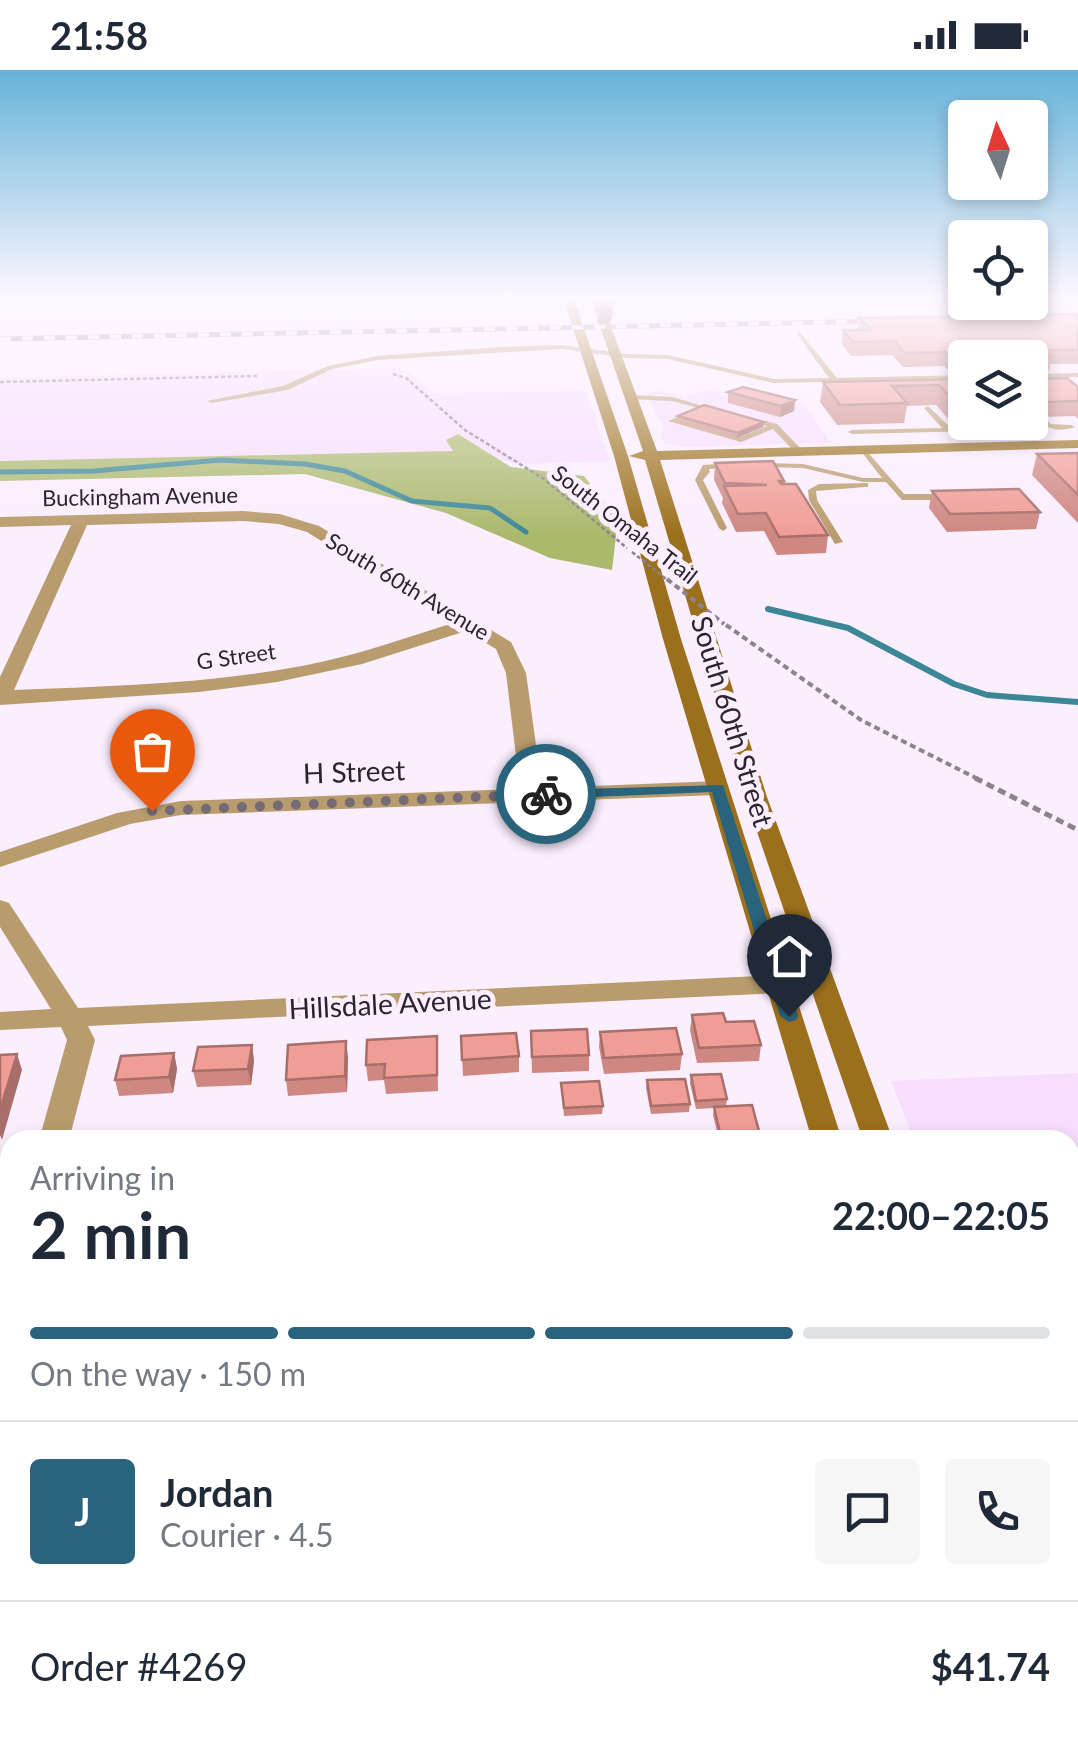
<!DOCTYPE html>
<html lang="en">
<head>
<meta charset="utf-8">
<style>
  body { margin:0; font-family:Lato,sans-serif; background:#f6f6f7; color:#1f2937; height:100vh; display:flex; flex-direction:column; font-size:38px; white-space:nowrap }
  * { box-sizing:border-box; margin:0 }
  p { font-size:32px; color:#747a83 }
  .icon { flex:none; width:55px; height:55px; fill:none; stroke:currentColor; stroke-width:2; stroke-linecap:round; stroke-linejoin:round }
  .map { position:relative; flex:1; overflow:hidden }
  .drawer { position:absolute; left:0px; top:1060px; width:1080px; height:620px; display:flex; flex-direction:column; background:#fff; border-radius:30px 30px 0 0; box-shadow:0 5px 15px #0003 }
  .drawer>* { flex:none }
  .needle { width:65px; rotate:356deg }
  .tools { position:absolute; left:948px; top:30px; display:grid; gap:20px }
  .tools a { display:grid; place-items:center; width:100px; height:100px; border-radius:10px; background:#fff; box-shadow:0 5px 15px #0003; font-size:50px }
  .pin { position:absolute; display:grid; place-items:center; width:85px; height:85px; color:#fff; margin:-102px -42px; border-radius:50% 50% 50% 0; rotate:-45deg; box-shadow:0 0 10px #0007 }
  .pin .icon { rotate:45deg }
  .courier { position:absolute; display:grid; place-items:center; width:100px; height:100px; margin:-50px; border:8px solid #29637c; border-radius:50%; background:#fff; color:#222; box-shadow:0 2px 12px #0007 }
  .head em { font-style:normal; font-weight:700 }
  .head div { display:flex; flex-direction:column-reverse }
  .head { display:flex; align-items:center; justify-content:space-between; height:170px; padding:0 30px }
  h1 { font-size:65px; font-weight:700; line-height:75px }
  .bar { display:grid; grid-template-columns:repeat(4,1fr); gap:15px 10px; align-content:center; height:120px; padding:0 30px }
  .bar i { height:12px; border-radius:8px; background:#e0e1e3 }
  .bar .active { background:#29637c }
  .bar p { grid-column:span 4 }
  .line { display:flex; align-items:center; gap:25px; padding:0 30px; border-top:2px solid #e0e1e3 }
  .line div { flex:1 }
  .round { display:grid; place-items:center; flex:none; width:105px; height:105px; border-radius:10px; background:#f6f6f7 }
  .status { display:flex; justify-content:space-between; align-items:center; height:70px; padding:0 50px; background:#fff; direction:ltr }
  .status svg { height:28px; fill:currentColor }
  .map>svg:first-child { display:block }
</style>
</head>
<body>
<div class="status"><b>21:58</b><svg viewBox="0 0 49 12"><path d="M0 12V9h3v3zM5 12V6h3v6zM10 12V3h3v9zM15 12V0h3v12zM26 1h20v11H26zM47 4h2v5h-2z"/></svg></div>
<div class="map">
<svg width="1078" height="1680" viewBox="0 0 1078 1680">
  <rect width="100%" height="100%" fill="#fbeeff"/>
  <!-- built -->
  <path fill="#f7ddff" d="M394,298l16,5 24,20 153,-2 23,70 -88,3 -67,-13 -455,10v-83z
    M707,320l97,13 27,40 -149,4 -17,-4 -5,-9 4,-4 -18,-37 15,-2 24,5z
    M1078,1003v487l-8,-20v-400h-156l-23,-59z"/>
  <!-- forest -->
  <path fill="#abb96d" d="M458,364l53,33 73,9 34,43 -6,51 -62,-12 -104,-45 -141,-39 -305,7v-20l453,-10 -7,-11z"/>
  <g fill="none" stroke-linecap="round" stroke-linejoin="round">
    <!-- stream-far1 -->
    <path stroke="#3c8796" stroke-width="5" d="M0,402l94,-1 126,-11 85,4 40,7 67,30 78,7 36,24"/>
    <!-- stream -->
    <path stroke="#3c8796" stroke-width="6" d="M768,539l80,19 106,56 33,11 91,7"/>
    <!-- path-far3 -->
    <path stroke="#8c8290" stroke-width="2.5" stroke-dasharray="4 2.5" stroke-linecap="butt" d="M393,304l13,4 59,52 79,49 83,69
      M0,312l257,-6"/>
    <!-- path-far2 -->
    <path stroke="#8c8290" stroke-width="4" stroke-dasharray="6 4" stroke-linecap="butt" d="M726,555l135,95 119,60"/>
    <!-- path-far1 -->
    <path stroke="#8c8290" stroke-width="5" stroke-dasharray="8 5" stroke-linecap="butt" d="M975,708l103,52"/>
    <!-- path -->
    <path stroke="#8c8290" stroke-width="8" stroke-dasharray="11 8" stroke-linecap="butt" d="M0,1416l10,-42
      M1070,1418l8,20"/>
    <!-- lane -->
    <path fill="#b99c6d" fill-rule="evenodd" d="M800,262l37,46 128,-3v4l-191,4 -106,-24 -41,-1 -65,-9 -185,11 -45,9 -44,21 -77,13 -4,-2 76,-15 45,-20 49,-10 124,-9 61,-2 65,9 41,1 106,24 55,-1 -32,-44z
      M1078,303v4l-48,1v-4z
      M632,325l40,2 49,14 -4,2 -45,-12 -43,-2 -1,-2z
      M928,336l22,21 68,-1 4,2 -4,2 -166,4 -4,-2 4,-2 90,-2 -18,-20z
      M1030,337l21,17 20,1 4,2c-21,7 -30,0 -45,-14z
      M695,340h3v4l-19,7 61,16 27,-11 -23,-5 -1,-2 4,-2 30,7 26,27 -7,2 -23,-24 -32,13 -73,-21z
      M864,378l40,46h41l4,3 -4,3h-43l-16,-18h-23l-60,-14 -43,-1 -4,-2 4,-2 43,1 60,14h19l-22,-28z
      M733,393h3v4l-27,2 1,3 -7,8 24,48 -4,3 -4,-3 -24,-48 8,-15z
      M868,413v4h-3l-49,4 1,9 26,42 -8,2 -26,-44 -1,-10 11,-6z
      M1070,1202h8v16h-8z
      M1070,1227h8v16h-8z
      M265,1670h29l-5,10h-26z
      M829,1670h24l2,10h-24z"/>
    <!-- street -->
    <path fill="#b99c6d" fill-rule="evenodd" d="M243,441l37,3 39,12 192,116 15,31 16,115 176,-7 11,7 -11,7 -537,20 -51,9 -130,43v-15l117,-39 64,-12 339,-12 -14,-116 -10,-24 -30,-18 -104,33 -85,18 -78,10 -199,13v-28l71,-152 -71,2v-10zM243,451l36,3 28,8 146,91c-44,14 -87,29 -132,39 -101,22 -205,24 -307,28l73,-165z
      M0,830l9,3 69,105 702,-33 9,3 4,6 -4,6 -9,3 -692,33 7,14 -26,100h-30l28,-100 -6,-13 -61,3v-18l51,-3 -51,-82z
      M10,1222v63l-10,3v-63z"/>
    <!-- secondary -->
    <path fill="#9b701c" fill-rule="evenodd" d="M564,230h10l54,156 53,183 161,501h-30l-149,-501 -49,-183z
      M591,230h10l56,151 421,-11v8l-418,12 107,337 126,343h-30l-118,-343 -100,-337 -16,-4 14,-5z
      M1070,1579l8,3v63l-8,-4z
      M991,1670h44l3,10h-44z"/>
    <!-- highway -->
    <path fill="#584119" fill-rule="evenodd" d="M602,230h13l-4,22 -7,4 -7,-4z"/>
    <!-- rail casing -->
    <g stroke="#817784" stroke-width="5">
      <path id="rail" d="M0,269l885,-18"/>
    </g>
    <!-- rail -->
    <use href="#rail" stroke="#fbeeff" stroke-width="4" stroke-dasharray="11" stroke-linecap="butt"/>
    <!-- path-bridge-far1 -->
    <path stroke="#8c8290" stroke-width="2.5" stroke-dasharray="4 2.5" stroke-linecap="butt" d="M632,482l38,30"/>
    <!-- path-bridge -->
    <path stroke="#8c8290" stroke-width="4" stroke-dasharray="6 4" stroke-linecap="butt" d="M667,509l57,45"/>
  </g>
  <!-- wall -->
  <path fill="#ce8781" d="M1078,244v50h-28l-1,7h-19v-13h-65v15h-14l-7,-7 -41,1 -11,-12 -41,1 -9,-12 1,-14h15l1,-12z
    M965,309v43h36l-48,2 -17,-19 -29,1 -3,17 -67,2 -17,-23 3,-20z
    M1030,309l48,8v32l-3,-3 -31,1 -14,-13z
    M728,322l67,8 -1,11 -14,6 -52,-14z
    M678,346l85,11 -26,11 -60,-17z
    M1078,383v70l-46,-48 5,-21z
    M715,393l69,18v3l44,51 -2,18 -49,2 -13,-24 -28,1 -14,-29 1,-5 -9,-18z
    M932,421l108,21 -4,17 -89,3 -18,-24z
    M692,945l34,7 35,23 -2,16 -62,2 -7,-33z
    M531,961l58,24v16l-57,2z
    M600,962l82,22 -2,16 -76,4 -5,-27z
    M437,966l1,55 -52,3 -2,-14 -16,1 -2,-16z
    M461,966l58,20v16l-56,4z
    M252,975l2,16 -3,24 -54,2 -4,-16z
    M174,983l3,16 -4,24 -54,3 -4,-16z
    M348,987l-1,35 -59,4 -2,-16z
    M691,1005l36,24 -1,7 33,25 -1,8 -39,1 -6,-25 1,-7 -18,1 -6,-26z
    M647,1010l43,24 -1,8 -38,2 -5,-26z
    M561,1013l42,23 -1,8 -38,2z"/>
  <!-- shaded-wall -->
  <path fill="#a86e69" d="M795,330l-1,11 -14,6 1,-11z
    M764,352l-1,5 -26,11 1,-5z
    M346,971l2,16 -1,35 -2,-16z
    M252,975l2,16 -3,24 -3,-16z
    M174,983l3,16 -4,24 -4,-16z
    M17,984l5,16 -20,70 -2,-5v-25z"/>
  <!-- building -->
  <path fill="#f09d96" stroke="#a86e69" stroke-width="2.5" d="M1078,244v36h-33l7,6 -98,3 -7,-7 -42,1 -11,-12 -41,1 -10,-12h28l-12,-12z
    M1067,308l11,9v14l-31,1 -17,-16v-7z
    M965,309v24l-8,1 -18,-19 -47,1 15,17 -67,2 -17,-23z
    M743,317l52,13 -14,6 -53,-14z
    M704,335l60,17 -26,11 -60,-17z
    M1078,383v42l-41,-41z
    M773,391l11,20h-5l2,3h15l32,51 -49,2 -13,-24 -28,1 -14,-28 43,-1 -42,-2 -10,-20z
    M1019,419l21,23 -90,2 -18,-23z
    M723,943l3,9 28,-1 7,24 -62,3 -7,-33z
    M676,958l6,26 -78,4 -4,-26z
    M587,959l2,26 -57,2 -1,-26z
    M516,963l3,23 -57,4 -1,-24z
    M437,966v39l-53,3 1,-14 -19,1 1,-25z
    M346,971l-1,35 -59,4 2,-35z
    M252,975l-4,24 -55,2 5,-24z
    M174,983l-5,24 -54,3 6,-24z
    M17,984l-17,56v-55z
    M721,1004l6,25 -31,2 -5,-26z
    M685,1009l5,25 -39,2 -4,-26z
    M599,1011l4,25 -39,2 -3,-25z
    M752,1035l7,26 -39,2 -6,-26z
    M532,1063v7h-39l-1,-5z
    M549,1670h206l2,10h-279l4,-4z"/>
  <!-- sky -->
  <linearGradient id="sky" x2="0" y2="1"><stop stop-color="#66b3d9"/><stop offset="0.49" stop-color="#fdf7ff"/><stop offset="1" stop-color="#fdf7ff" stop-opacity="0"/></linearGradient>
  <rect width="1078" height="465" fill="url(#sky)"/>
  <!-- route -->
  <path fill="#29637c" d="M723,715l75,231 -2,4 -7,2 -9,-6 -68,-224 -166,7 -7,-5 7,-4z"/>
  <g fill="none" stroke-linecap="round" stroke-linejoin="round">
    <!-- done -->
    <path stroke="#746b77" stroke-width="10" stroke-dasharray="0 18" d="M152,741l394,-17"/>
  </g>
  <g text-anchor="middle" dominant-baseline="central" stroke-width="10" stroke-linejoin="round" paint-order="stroke">
    <!-- far-street labels -->
    <g font-size="22" fill="#2b242e" stroke="#fbeeff">
      <text transform="translate(140 426) rotate(-1)">Buckingham Avenue</text>
      <text transform="translate(625 454) rotate(38)">South Omaha Trail</text>
      <text transform="translate(408 516) rotate(31)">South 60th Avenue</text>
      <text transform="translate(236 586) rotate(-8)">G Street</text>
    </g>
    <!-- street labels -->
    <g font-size="28" fill="#2b242e" stroke="#fbeeff">
      <text transform="translate(733 651) rotate(73)">South 60th Street</text>
      <text transform="translate(354 701) rotate(-2)">H Street</text>
      <text transform="translate(390 933) rotate(-3)">Hillsdale Avenue</text>
    </g>
  </g>
</svg>
<div class="tools">
<a><svg class="needle" viewBox="-14 -14 28 28"><path d="M0-13l5 13h-10z" fill="#e53935"/><path d="M0 13l5-13h-10z" fill="#747a83"/></svg></a>
<a><svg class="icon" aria-label="locate" viewBox="0 0 24 24"><circle cx="12" cy="12" r="6"/><path d="M12 2v4M12 18v4M2 12h4M18 12h4"/></svg></a>
<a><svg class="icon" aria-label="layers" viewBox="0 0 24 24"><path d="M12 4l9 5-9 5-9-5zM3 14l9 5 9-5"/></svg></a>
</div>
<div class="pin" style="left:152px;top:741px;background:#ea580c"><svg class="icon" aria-label="bag" viewBox="0 0 24 24"><path d="M5 8h14l-1 12H6zM9 8a3 3 0 0 1 6 0"/></svg></div>
<div class="pin" style="left:789px;top:946px;background:#1f2937"><svg class="icon" aria-label="home" viewBox="0 0 24 24"><path d="M3 11l9-7 9 7M6 9v11h12V9"/></svg></div>
<div class="courier" style="left:546px;top:724px"><svg class="icon" aria-label="bike" viewBox="0 0 24 24"><circle cx="6" cy="16" r="4"/><circle cx="18" cy="16" r="4"/><path d="M6 16l4-8h5l3 8M10 8l3 8H6M13 5h3"/></svg></div>
<section class="drawer">
<div class="head"><div><h1>2 min</h1><p>Arriving in</p></div><em>22:00–22:05</em></div>
<div class="bar"><i class="active"></i><i class="active"></i><i class="active"></i><i></i><p>On the way · 150 m</p></div>
<div class="line" style="height:180px"><b class="round" style="background:#29637c;color:#fff">J</b><div><b>Jordan</b><p>Courier · 4.5</p></div><a class="round"><svg class="icon" aria-label="chat" viewBox="0 0 24 24"><path d="M4 5h16v11H9l-5 4z"/></svg></a><a class="round"><svg class="icon" aria-label="phone" viewBox="0 0 24 24"><path d="M5 4h4l2 5-3 2q2 4 5 5l2-3 5 2v4C11 20 4 13 5 4z"/></svg></a></div>
<div class="line" style="height:130px"><div>Order #4269</div><b>$41.74</b></div>
</section>
</div>
</body>
</html>
